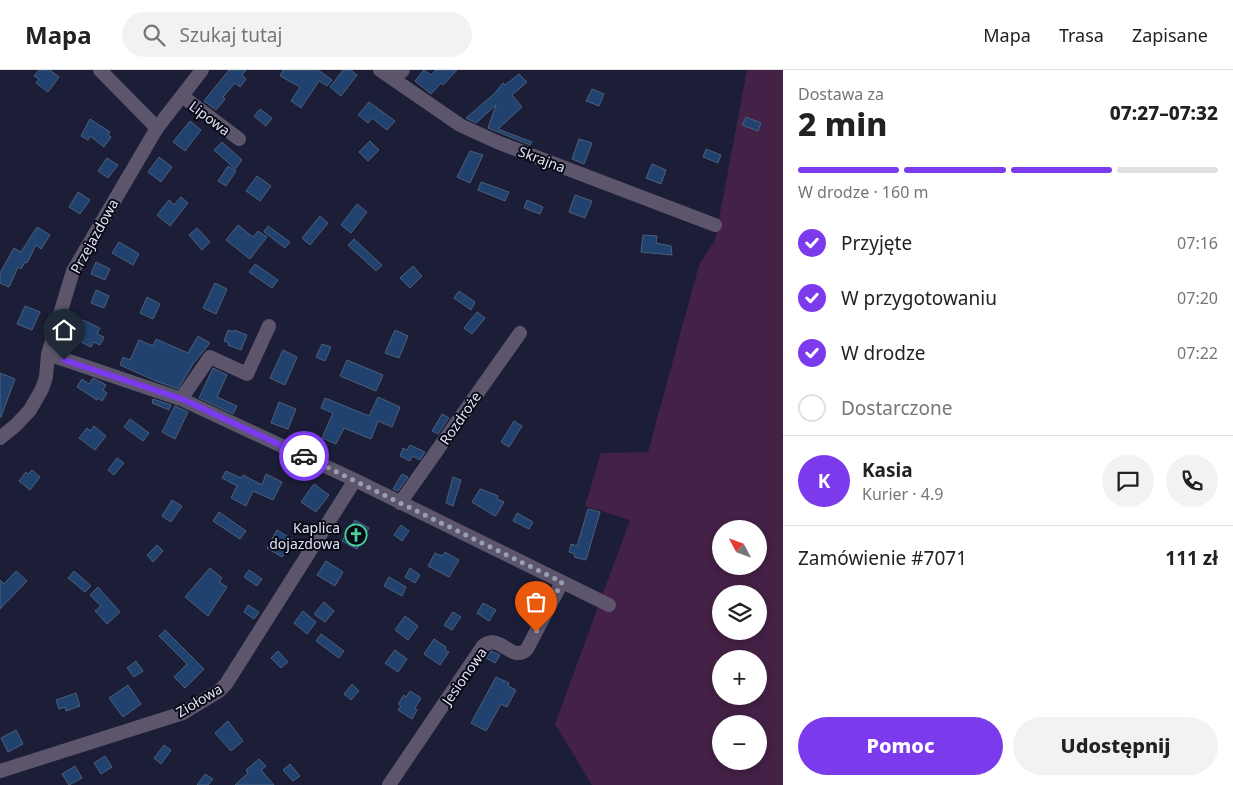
<!DOCTYPE html>
<html lang="pl">
<head>
<meta charset="utf-8">
<style>
  body { margin:0; font-family:"Noto Sans",sans-serif; background:#f2f2f2; color:#222; height:100vh; display:flex; flex-direction:column; font-size:19px; white-space:nowrap }
  * { box-sizing:border-box; margin:0 }
  p { font-size:16px; color:#767676 }
  .icon { flex:none; width:28px; height:28px; fill:none; stroke:currentColor; stroke-width:2; stroke-linecap:round; stroke-linejoin:round }
  .map { position:relative; flex:1; overflow:hidden }
  .sheet { display:flex; flex-direction:column; background:#fff; width:450px }
  .sheet>* { flex:none }
  .needle { width:32px; rotate:311deg }
  .tools { position:absolute; left:712px; top:450px; display:grid; gap:10px }
  .tools a { display:grid; place-items:center; width:55px; height:55px; border-radius:50%; background:#fff; box-shadow:0 2px 8px #0003; font-size:25px }
  .pin { position:absolute; display:grid; place-items:center; width:42px; height:42px; color:#fff; margin:-51px -21px; border-radius:50% 50% 50% 0; rotate:-45deg; box-shadow:0 0 5px #0007 }
  .pin .icon { rotate:45deg }
  .courier { position:absolute; display:grid; place-items:center; width:50px; height:50px; margin:-25px; border:4px solid #7c3aed; border-radius:50%; background:#fff; color:#222; box-shadow:0 1px 6px #0007 }
  .overview em { font-style:normal; font-weight:800 }
  .overview div { display:flex; flex-direction:column-reverse }
  .overview { display:flex; align-items:center; justify-content:space-between; height:85px; padding:0 15px }
  h1 { font-size:32px; font-weight:800; line-height:38px }
  .bar { display:grid; grid-template-columns:repeat(4,1fr); gap:8px 5px; align-content:center; height:60px; padding:0 15px }
  .bar i { height:6px; border-radius:4px; background:#e0e0e0 }
  .bar .active { background:#7c3aed }
  .bar p { grid-column:span 4 }
  .line { display:flex; align-items:center; gap:12px; padding:0 15px; border-top:1px solid #e0e0e0 }
  .line div { flex:1 }
  .round { display:grid; place-items:center; flex:none; width:52px; height:52px; border-radius:26px; background:#f2f2f2 }
  ol { padding:0 15px; list-style:none }
  li { display:flex; align-items:center; gap:15px; height:55px }
  li p { margin-inline-start:auto }
  li .icon { padding:5px; border-radius:50%; background:#7c3aed; color:#fff; stroke-width:4 }
  li:last-child { color:#767676 }
  li i { width:28px; height:28px; border:2px solid #e0e0e0; border-radius:50% }
  .cta { display:flex; gap:10px; margin-top:auto; padding:10px 15px }
  .cta a { flex:1; height:58px; border-radius:30px; background:#7c3aed; color:#fff; font-size:20px; font-weight:800; line-height:58px; text-align:center }
  .cta a+a { background:#f2f2f2; color:#222 }
  header { display:flex; align-items:center; gap:30px; box-sizing:border-box; height:70px; padding:0 25px; background:#fff; border-bottom:1px solid #e0e0e0 }
  header strong { font-size:24px }
  nav { display:flex; gap:28px; margin-inline-start:auto; font-size:18px }
  .search { width:350px; height:45px; background:#f2f2f2; display:flex; align-items:center; gap:12px; box-sizing:border-box; padding:0 18px; border-radius:28px; color:#767676; font-size:19px }
  main { display:flex; flex:1; min-height:0 }
  .map>svg:first-child { display:block }
</style>
</head>
<body>
<header>
<strong>Mapa</strong>
<div class="search"><svg class="icon" aria-label="search" viewBox="0 0 24 24"><circle cx="10" cy="10" r="6"/><path d="M15 15l6 6"/></svg>Szukaj tutaj</div>
<nav><a>Mapa</a><a>Trasa</a><a>Zapisane</a></nav>
</header>
<main>
<div class="map">
<svg width="783" height="715" viewBox="0 0 783 715">
  <rect width="100%" height="100%" fill="#1c1e38"/>
  <!-- green -->
  <path fill="#442146" fill-rule="evenodd" d="M747,0h36v715h-191l-37,-61 75,-204 -45,-14 16,-53 47,-1 51,-187 16,-25zM721,459h38v37h-38zM721,524h38v37h-38zM721,589h38v37h-38zM721,654h38v37h-38z"/>
  <!-- building -->
  <path fill="#21426e" stroke="#4c5f7a" d="M39,0h11l9,7 -11,15 -12,-9 3,-4 -5,-3z
    M229,0h17l-4,5 4,4 -6,8 -5,-4 -12,14 2,2 -9,11 -12,-9z
    M283,0h35l14,10 -5,6 -8,-5 -18,27 -10,-7 9,-14 -20,-11z
    M343,0h8l6,5 -16,21 -11,-9z
    M424,0l7,5 5,-5h21l-14,15 -2,-2 -10,11 -16,-13z
    M519,4l8,8 -15,13 10,12 -24,22 34,13 -2,3 -42,-17 8,-23 -20,18 -10,-5 28,-24 9,-11 2,2z
    M592,19l12,5 -5,12 -13,-5z
    M369,32l26,19 -8,9 -15,-12 -4,5 -10,-8z
    M260,39l12,9 -6,8 -12,-10z
    M746,47l15,6 -3,8 -16,-6z
    M90,49l20,13 -2,3 3,2 -7,10 -14,-11 -2,4 -7,-4z
    M190,51l11,9 -16,21 -12,-9z
    M579,69l13,4 -8,21 -12,-5z
    M370,71l9,9 -11,11 -9,-9z
    M222,72l20,18 -7,9 -21,-19z
    M706,79l15,6 -3,8 -15,-6z
    M470,81l13,4 -13,28 -13,-6z
    M159,87l13,10 -11,15 -13,-10z
    M107,88l11,7 -10,13 -10,-7z
    M652,94l14,6 -5,14 -15,-6z
    M228,96l8,5 -10,15 -8,-5z
    M257,106l14,10 -11,15 -14,-10z
    M481,112l28,10 -4,9 -27,-11z
    M78,122l12,8 -10,14 -11,-7z
    M575,125l17,6 -7,17 -16,-6z
    M181,127l7,6 -18,23 -13,-11 12,-15 5,5z
    M527,130l16,7 -3,7 -16,-6z
    M357,134l10,8 -16,21 -10,-8z
    M320,146l8,7 -18,22 -8,-7z
    M238,155l15,12 5,-6 9,6 -17,22 -24,-19z
    M268,156l22,16 -5,6 -21,-16z
    M37,157l13,8 -9,14 -5,-4 -9,18 -2,-1 -4,7 -3,-2 -9,20 -9,-4v-10l14,-25 7,4z
    M197,158l13,14 -8,8 -13,-15z
    M643,165l14,1 -1,7 15,3 1,9 -31,-3z
    M354,169l28,26 -6,6 -28,-26z
    M119,172l20,12 -6,11 -21,-12z
    M96,192l14,7 -5,11 -14,-6z
    M255,194l23,16 -6,8 -23,-16z
    M413,196l9,10 -12,12 -10,-10z
    M215,213l12,6 -11,25 -13,-6z
    M96,220l13,6 -5,12 -13,-5z
    M459,221l16,11 -4,8 -17,-12z
    M147,227l13,7 -7,15 -13,-6z
    M25,236l15,6 -8,18 -15,-6z
    M477,242l8,6 -13,16 -8,-6z
    M83,250l17,8 -3,6 7,3 -4,8 -6,-3 -3,5 -16,-8z
    M228,260l5,2 1,-2 13,5 -6,15 -13,-5 1,-2 -5,-2z
    M395,260l13,6 -9,22 -14,-5z
    M198,266l12,7 -17,21 -15,25 -22,-8 -36,-16 3,-8 7,3 9,-20 14,6 3,-7 32,14z
    M322,274l9,3 -6,14 -9,-4z
    M283,280l14,7 -12,28 -15,-7z
    M347,290l36,15 -7,16 -36,-15z
    M213,298l14,7 -10,22 20,9 -4,8 -34,-16z
    M0,303l15,6 -14,38h-1z
    M93,308l13,7 -3,5 4,3 -5,8 -4,-3 -1,2 -20,-13 5,-8 7,5z
    M378,327l22,10 -8,20 -14,-6 -7,18 -27,-11 -8,16 -14,-6 11,-25 -12,-5 4,-10 44,18z
    M153,329l18,6 -2,5 -17,-7z
    M279,332l17,7 -8,20 -17,-6z
    M175,336l13,6 -13,27 -13,-7z
    M442,344l7,4 -11,16 -6,-3z
    M130,349l19,14 -6,8 -19,-14z
    M514,351l8,5 -13,21 -8,-5z
    M94,356l12,10 -11,14 -16,-12 8,-10 3,3z
    M410,375l15,7 -5,8 -8,-4 -2,5 -10,-5 3,-8 4,2z
    M117,388l7,5 -10,12 -6,-5z
    M32,400l8,7 -10,13 -11,-9 7,-9 2,2z
    M226,401l15,7 2,-3 19,10 4,-11 16,8 -9,18 -20,-9 -7,15 -15,-8 6,-12 -15,-8z
    M402,404l6,3 -10,14 -5,-2z
    M453,407l8,3 -8,26 -7,-3z
    M314,414l15,11 -13,17 -15,-10z
    M480,419l14,5 4,2 -1,3 7,3 -7,12 -2,2 -23,-14z
    M172,430l10,6 -11,16 -9,-6z
    M588,439l12,3 -14,48 -12,-3 1,-3 -6,-2 2,-8 6,2z
    M219,442l27,19 -6,8 -27,-18z
    M517,443l16,9 -4,7 -16,-8z
    M355,450l14,8 -12,21 -15,-8z
    M401,455l8,6 -7,10 -8,-6z
    M277,460l15,9 -10,18 -15,-9z
    M157,475l6,6 -10,11 -6,-7z
    M445,482l14,8 -10,17 -21,-11 7,-13 7,3z
    M326,491l17,11 -8,14 -18,-11z
    M210,498l12,10 -3,4 8,5 -19,29 -23,-19z
    M410,498l10,7 -5,8 -10,-6z
    M249,500l13,9 -5,7 -13,-9z
    M16,501l11,10 -27,28v-29l4,4z
    M74,501l17,15 -6,6 -17,-14z
    M389,507l17,10 -4,9 -18,-10z
    M98,517l22,25 -13,12 -12,-13 6,-5 -11,-11z
    M324,532l10,9 -9,11 -11,-8z
    M532,532l8,4 -8,15 -7,-4z
    M483,533l13,7 -7,11 -12,-8z
    M248,535l11,7 -5,7 -10,-7z
    M303,541l13,11 -9,12 -13,-11z
    M453,542l8,5 -9,13 -8,-5z
    M405,546l13,10 -10,14 -13,-10z
    M165,560l39,39 -19,19 -11,-11 13,-13 -28,-28z
    M321,564l23,17 -5,7 -23,-17z
    M434,569l12,8 -1,3 4,2 -9,13 -16,-11z
    M395,580l12,9 -9,13 -13,-9z
    M278,581l10,11 -7,6 -10,-10z
    M491,581l9,4 -5,8 -9,-5z
    M136,591l7,10 -9,6 -7,-9z
    M496,607l13,6 -1,3 8,4 -9,17 -6,-3 -15,27 -15,-8z
    M352,614l7,7 -8,9 -7,-6z
    M128,615l13,19 -18,13 -14,-19z
    M410,621l11,7 -6,10 2,2 -5,9 -14,-9 3,-4 -3,-2 6,-9 2,2z
    M76,623l4,13 -14,5 -1,-4 -6,2 -3,-9z
    M228,651l15,20 -12,10 -16,-18z
    M16,660l7,14 -15,8 -7,-14z
    M164,675l7,5 -10,14 -7,-6z
    M105,686l7,11 -11,7 -7,-11z
    M259,689l7,7 -5,4 13,15h-39l13,-12 -2,-3z
    M290,694l10,12 -7,5 -10,-11z
    M75,696l7,12 -13,7 -7,-11z
    M205,704l8,5 -5,6h-11z"/>
  <g fill="none" stroke-linecap="round" stroke-linejoin="round">
    <!-- minor -->
    <path stroke="#5d556c" stroke-width="14" d="M100,0l57,58
      M380,0l80,55 37,17 218,83
      M394,9l9,-9
      M182,26l57,43
      M48,284l133,45 174,81 254,125
      M181,329l29,-42 37,17 22,-48
      M0,368l16,-13 14,-15 12,-21 4,-12 2,-23 25,-83 84,-143 45,-58
      M400,433l120,-170
      M0,701l183,-58 36,-22 7,-7 129,-204
      M389,715l94,-139c17,-14 29,18 44,3l35,-67"/>
  </g>
  <g fill="none" stroke-linecap="round" stroke-linejoin="round">
    <!-- done -->
    <path stroke="#9b9eb3" stroke-width="5" stroke-dasharray="0 9" d="M304,386l258,126 -26,50"/>
    <!-- route -->
    <path stroke="#7c3aed" stroke-width="6" d="M64,290l118,39 122,57"/>
  </g>
  <!-- icons -->
  <defs>
    <g id="church-ring" transform="scale(1.125)"><circle r="9.5" fill="#090915" stroke="#46d49e" stroke-width="1.5"/><path d="M-1.2-6h2.4v3.5h3.3v2.4h-3.3V6h-2.4V-.1h-3.3v-2.4h3.3Z" fill="#46d49e"/></g>
  </defs>
  <g fill-rule="evenodd">
    <use href="#church-ring" x="356" y="465"/>
  </g>
  <g text-anchor="middle" dominant-baseline="central" stroke-width="4" stroke-linejoin="round" paint-order="stroke">
    <!-- street labels -->
    <g font-size="14" fill="#e0e3f5" stroke="#090915">
      <text transform="translate(210 48) rotate(37)">Lipowa</text>
      <text transform="translate(542 89) rotate(21)">Skrajna</text>
      <text transform="translate(94 166) rotate(-61)">Przejazdowa</text>
      <text transform="translate(460 348) rotate(-55)">Rozdroże</text>
      <text transform="translate(464 606) rotate(-55)">Jesionowa</text>
      <text transform="translate(199 630) rotate(-31)">Ziołowa</text>
    </g>
    <!-- poi labels -->
    <g font-size="14" fill="#e0e3f5" stroke="#090915" text-anchor="end">
      <text x="340" y="457">Kaplica<tspan x="340" dy="16">dojazdowa</tspan></text>
    </g>
  </g>
</svg>
<div class="tools">
<a><svg class="needle" viewBox="-14 -14 28 28"><path d="M0-13l5 13h-10z" fill="#e53935"/><path d="M0 13l5-13h-10z" fill="#767676"/></svg></a>
<a><svg class="icon" aria-label="layers" viewBox="0 0 24 24"><path d="M12 4l9 5-9 5-9-5zM3 14l9 5 9-5"/></svg></a>
<a>+</a>
<a>−</a>
</div>
<div class="pin" style="left:536px;top:562px;background:#ea580c"><svg class="icon" aria-label="bag" viewBox="0 0 24 24"><path d="M5 8h14l-1 12H6zM9 8a3 3 0 0 1 6 0"/></svg></div>
<div class="pin" style="left:64px;top:290px;background:#1f2937"><svg class="icon" aria-label="home" viewBox="0 0 24 24"><path d="M3 11l9-7 9 7M6 9v11h12V9"/></svg></div>
<div class="courier" style="left:304px;top:386px"><svg class="icon" aria-label="car" viewBox="0 0 24 24"><path d="M5 17H2v-5l4-1 3-4h7l3 4 3 1v5h-3M9 17h6M6 11h13"/><circle cx="7" cy="17" r="2"/><circle cx="17" cy="17" r="2"/></svg></div>
</div>
<section class="sheet">
<div class="overview"><div><h1>2 min</h1><p>Dostawa za</p></div><em>07:27–07:32</em></div>
<div class="bar"><i class="active"></i><i class="active"></i><i class="active"></i><i></i><p>W drodze · 160 m</p></div>
<ol>
<li><svg class="icon" aria-label="check" viewBox="0 0 24 24"><path d="M5 12l5 5 9-10"/></svg>Przyjęte<p>07:16</p></li>
<li><svg class="icon" aria-label="check" viewBox="0 0 24 24"><path d="M5 12l5 5 9-10"/></svg>W przygotowaniu<p>07:20</p></li>
<li><svg class="icon" aria-label="check" viewBox="0 0 24 24"><path d="M5 12l5 5 9-10"/></svg>W drodze<p>07:22</p></li>
<li><i></i>Dostarczone</li>
</ol>
<div class="line" style="height:90px"><b class="round" style="background:#7c3aed;color:#fff">K</b><div><b>Kasia</b><p>Kurier · 4.9</p></div><a class="round"><svg class="icon" aria-label="chat" viewBox="0 0 24 24"><path d="M4 5h16v11H9l-5 4z"/></svg></a><a class="round"><svg class="icon" aria-label="phone" viewBox="0 0 24 24"><path d="M5 4h4l2 5-3 2q2 4 5 5l2-3 5 2v4C11 20 4 13 5 4z"/></svg></a></div>
<div class="line" style="height:65px"><div>Zamówienie #7071</div><b>111 zł</b></div>
<div class="cta"><a>Pomoc</a><a>Udostępnij</a></div>
</section>
</main>
</body>
</html>
